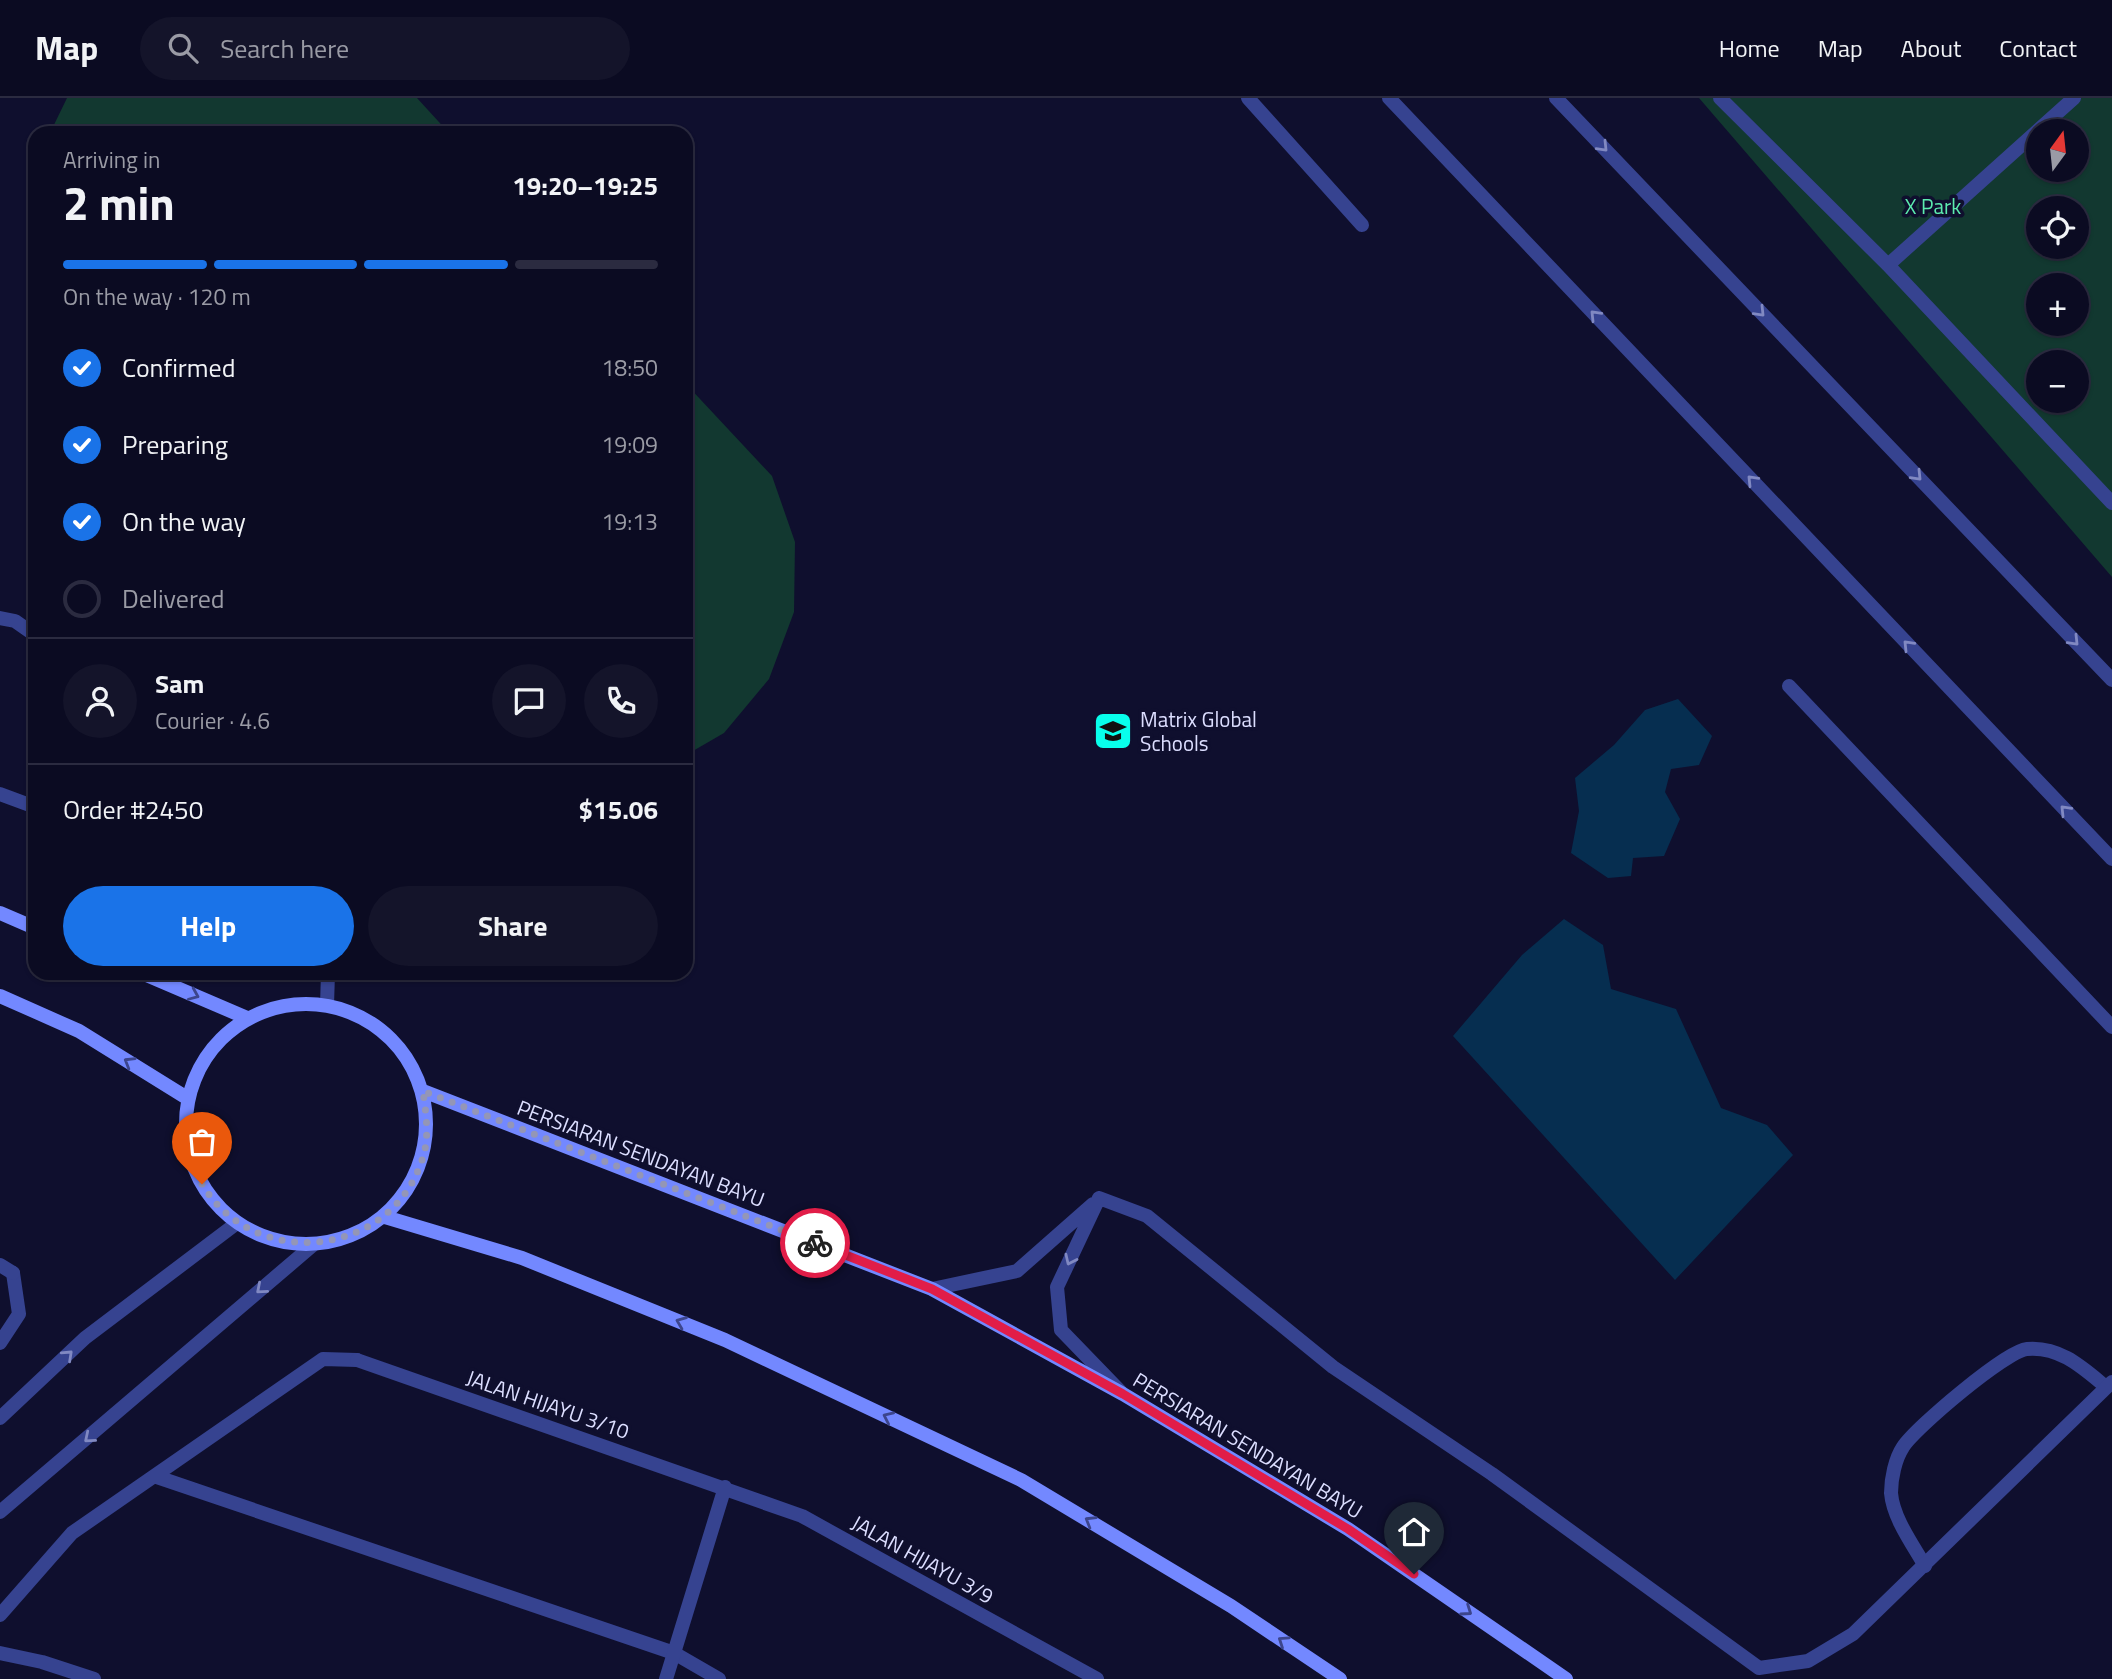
<!DOCTYPE html>
<html lang="en">
<head>
<meta charset="utf-8">
<style>
  body { margin:0; font-family:"Titillium Web",sans-serif; background:#14142a; color:#f1f3f6; height:100vh; display:flex; flex-direction:column; font-size:26px; white-space:nowrap }
  * { box-sizing:border-box; margin:0 }
  p { font-size:23px; color:#9a9ba5 }
  .icon { flex:none; width:38px; height:38px; fill:none; stroke:currentColor; stroke-width:2; stroke-linecap:round; stroke-linejoin:round }
  .map { position:relative; flex:1; overflow:hidden }
  .side { position:absolute; left:28px; top:28px; width:665px; height:854px; display:flex; flex-direction:column; background:#0b0b22; border-radius:21px; box-shadow:0 2px 5px #0004,0 0 0 2px #2b2b40 }
  .side>* { flex:none }
  .needle { width:46px; rotate:15deg }
  .tools { position:absolute; left:2026px; top:21px; display:grid; gap:14px }
  .tools a { display:grid; place-items:center; width:63px; height:63px; border-radius:50%; background:#0b0b22; box-shadow:0 2px 5px #0004,0 0 0 2px #2b2b40; font-size:35px }
  .pin { position:absolute; display:grid; place-items:center; width:60px; height:60px; color:#fff; margin:-72px -30px; border-radius:50% 50% 50% 0; rotate:-45deg; box-shadow:0 0 7px #0007 }
  .pin .icon { rotate:45deg }
  .courier { position:absolute; display:grid; place-items:center; width:70px; height:70px; margin:-35px; border:5px solid #e11d48; border-radius:50%; background:#fff; color:#222; box-shadow:0 2px 9px #0007 }
  .summary em { font-style:normal; font-weight:700 }
  .summary div { display:flex; flex-direction:column-reverse }
  .summary { display:flex; align-items:center; justify-content:space-between; height:119px; padding:0 35px }
  h1 { font-size:46px; font-weight:700; line-height:52px }
  .bar { display:grid; grid-template-columns:repeat(4,1fr); gap:10px 7px; align-content:center; height:84px; padding:0 35px }
  .bar i { height:9px; border-radius:5px; background:#2b2b40 }
  .bar .current { background:#1a73e8 }
  .bar p { grid-column:span 4 }
  .line { display:flex; align-items:center; gap:18px; padding:0 35px; border-top:2px solid #2b2b40 }
  .line div { flex:1 }
  .round { display:grid; place-items:center; flex:none; width:74px; height:74px; border-radius:37px; background:#14142a }
  ol { padding:0 35px; list-style:none }
  li { display:flex; align-items:center; gap:21px; height:77px }
  li p { margin-inline-start:auto }
  li .icon { padding:7px; border-radius:50%; background:#1a73e8; color:#fff; stroke-width:4 }
  li:last-child { color:#9a9ba5 }
  li i { width:38px; height:38px; border:4px solid #2b2b40; border-radius:50% }
  .action { display:flex; gap:14px; margin-top:auto; padding:14px 35px }
  .action a { flex:1; height:80px; border-radius:42px; background:#1a73e8; color:#fff; font-size:28px; font-weight:700; line-height:80px; text-align:center }
  .action a+a { background:#14142a; color:#f1f3f6 }
  header { display:flex; align-items:center; gap:42px; box-sizing:border-box; height:98px; padding:0 35px; background:#0b0b22; border-bottom:2px solid #2b2b40 }
  header strong { font-size:33px }
  nav { display:flex; gap:38px; margin-inline-start:auto; font-size:24px }
  .search { width:490px; height:63px; background:#14142a; display:flex; align-items:center; gap:18px; box-sizing:border-box; padding:0 24px; border-radius:38px; color:#9a9ba5; font-size:26px }
  .map>svg:first-child { display:block }
</style>
</head>
<body>
<header>
<strong>Map</strong>
<div class="search"><svg class="icon" aria-label="search" viewBox="0 0 24 24"><circle cx="10" cy="10" r="6"/><path d="M15 15l6 6"/></svg>Search here</div>
<nav><a>Home</a><a>Map</a><a>About</a><a>Contact</a></nav>
</header>
<div class="map">
<svg width="2112" height="1581" viewBox="0 0 2112 1581">
  <rect width="100%" height="100%" fill="#0f0f2e"/>
  <!-- green -->
  <path fill="#123830" fill-rule="evenodd" d="M67,0h350l32,35h-399z
    M1699,0h413v479zM2039,33h38v39h-38zM2039,110h38v39h-38zM2039,187h38v39h-38zM2039,264h38v39h-38z
    M686,286l86,92 23,66 -1,70 -25,67 -45,54 -38,22z"/>
  <!-- water -->
  <path fill="#062e50" d="M1678,601l34,37 -13,29 -28,4 -6,23 15,27 -16,37 -31,2 -2,18 -23,2 -37,-25 8,-42 -4,-33 39,-33 31,-35z
    M1564,821l39,26 8,44 65,20 45,99 46,17 26,30 -118,125 -222,-244 69,-81z"/>
  <g fill="none" stroke-linecap="round" stroke-linejoin="round">
    <!-- lane -->
    <path stroke="#364390" stroke-width="14" d="M1248,0l114,127
      M1720,0l168,167 224,238
      M1888,167l186,-167
      M0,520l15,3 20,14
      M0,696l35,13
      M327,907l1,-32
      M0,1245l19,-29 -6,-41
      M154,1378l520,177 45,26
      M1925,1468c-12,-21 -32,-48 -34,-73 0,-14 4,-34 12,-46 12,-19 103,-96 124,-98 33,-3 56,19 79,38
      M0,1517l72,-82 251,-174 34,1"/>
    <!-- street -->
    <path stroke="#364390" stroke-width="14" d="M1389,0l723,761
      M1556,0l556,582
      M1789,588l323,341
      M1099,1100l48,18 186,151 159,107 267,194 49,-7 45,-27 259,-252
      M1099,1100l-42,89 4,43 59,61
      M0,1167l13,8
      M932,1191l85,-18 76,-67
      M357,1262l445,156 295,163
      M0,1320l85,-80 152,-115
      M0,1414l313,-267
      M0,1555l42,9 52,17
      M666,1581l59,-192"/>
    <!-- secondary -->
    <path stroke="#7388ff" stroke-width="14" d="M0,815l35,15
      M142,875l105,45
      M0,898l79,35 108,67
      M186 1026a120 120 0 1 1 240 0a120 120 0 1 1-240 0Z
      M423,993l509,198 191,105 225,135 218,150
      M385,1119l137,41 203,82 296,140 210,126 109,73"/>
  </g>
  <!-- one-way arrows -->
  <defs><path id="oneway-chevron" d="M-2-3.5L2.5 0L-2 3.5" fill="none" stroke-width="1.6" stroke-linecap="round" stroke-linejoin="round" transform="scale(1.75)"/></defs>
  <g stroke="#8189c2">
    <use href="#oneway-chevron" transform="translate(1603 49) rotate(46)"/>
    <use href="#oneway-chevron" transform="translate(1760 214) rotate(46)"/>
    <use href="#oneway-chevron" transform="translate(1595 217) rotate(-134)"/>
    <use href="#oneway-chevron" transform="translate(1917 378) rotate(46)"/>
    <use href="#oneway-chevron" transform="translate(1752 382) rotate(-134)"/>
    <use href="#oneway-chevron" transform="translate(2074 543) rotate(46)"/>
    <use href="#oneway-chevron" transform="translate(1908 547) rotate(-134)"/>
    <use href="#oneway-chevron" transform="translate(2065 712) rotate(-134)"/>
    <use href="#oneway-chevron" transform="translate(1070 1162) rotate(115)"/>
    <use href="#oneway-chevron" transform="translate(261 1191) rotate(139)"/>
    <use href="#oneway-chevron" transform="translate(68 1257) rotate(-43)"/>
    <use href="#oneway-chevron" transform="translate(89 1340) rotate(140)"/>
  </g>
  <g stroke="#3c458c">
    <use href="#oneway-chevron" transform="translate(194 897) rotate(23)"/>
    <use href="#oneway-chevron" transform="translate(129 964) rotate(-149)"/>
    <use href="#oneway-chevron" transform="translate(681 1224) rotate(-158)"/>
    <use href="#oneway-chevron" transform="translate(888 1319) rotate(-155)"/>
    <use href="#oneway-chevron" transform="translate(1090 1423) rotate(-149)"/>
    <use href="#oneway-chevron" transform="translate(1467 1513) rotate(35)"/>
    <use href="#oneway-chevron" transform="translate(1283 1543) rotate(-146)"/>
  </g>
  <g fill="none" stroke-linecap="round" stroke-linejoin="round">
    <!-- done -->
    <path stroke="#9496b6" stroke-width="7" stroke-dasharray="0 12.6" d="M202,1086c51,87 188,75 220,-24 8,-22 4,-46 1,-69l392,152"/>
    <!-- route -->
    <path stroke="#e11d48" stroke-width="9" d="M815,1145l117,46 191,105 225,135 66,45"/>
  </g>
  <!-- icons -->
  <defs>
    <g id="school-square" transform="scale(2.0125)"><rect x="-9" y="-9" width="18" height="18" rx="4" fill="#08ffec" stroke="#0f0f2e"/><path d="M0-5L7-2L0 1L-7-2ZM-4 1L0 2.5L4 1V4Q0 6-4 4Z" fill="#111"/></g>
  </defs>
  <g fill-rule="evenodd">
    <use href="#school-square" x="1113" y="633"/>
  </g>
  <g text-anchor="middle" dominant-baseline="central" stroke-width="7" stroke-linejoin="round" paint-order="stroke">
    <!-- park labels -->
    <g font-size="21" fill="#5cebae" stroke="#0f0f2e">
      <text x="1933" y="108">X Park</text>
    </g>
    <!-- poi labels -->
    <g font-size="21" fill="#dcdeff" stroke="#0f0f2e" text-anchor="start">
      <text x="1140" y="621">Matrix Global<tspan x="1140" dy="24">Schools</tspan></text>
    </g>
    <!-- street labels -->
    <g font-size="21" fill="#dcdeff" stroke="#0f0f2e">
      <text transform="translate(641 1055) rotate(21)">PERSIARAN SENDAYAN BAYU</text>
      <text transform="translate(548 1306) rotate(19)">JALAN HIJAYU 3/10</text>
      <text transform="translate(1248 1347) rotate(31)">PERSIARAN SENDAYAN BAYU</text>
      <text transform="translate(923 1461) rotate(29)">JALAN HIJAYU 3/9</text>
    </g>
  </g>
</svg>
<div class="tools">
<a><svg class="needle" viewBox="-14 -14 28 28"><path d="M0-13l5 13h-10z" fill="#e53935"/><path d="M0 13l5-13h-10z" fill="#9a9ba5"/></svg></a>
<a><svg class="icon" aria-label="locate" viewBox="0 0 24 24"><circle cx="12" cy="12" r="6"/><path d="M12 2v4M12 18v4M2 12h4M18 12h4"/></svg></a>
<a>+</a>
<a>−</a>
</div>
<div class="pin" style="left:202px;top:1086px;background:#ea580c"><svg class="icon" aria-label="bag" viewBox="0 0 24 24"><path d="M5 8h14l-1 12H6zM9 8a3 3 0 0 1 6 0"/></svg></div>
<div class="pin" style="left:1414px;top:1476px;background:#1f2937"><svg class="icon" aria-label="home" viewBox="0 0 24 24"><path d="M3 11l9-7 9 7M6 9v11h12V9"/></svg></div>
<div class="courier" style="left:815px;top:1145px"><svg class="icon" aria-label="bike" viewBox="0 0 24 24"><circle cx="6" cy="16" r="4"/><circle cx="18" cy="16" r="4"/><path d="M6 16l4-8h5l3 8M10 8l3 8H6M13 5h3"/></svg></div>
<section class="side">
<div class="summary"><div><h1>2 min</h1><p>Arriving in</p></div><em>19:20–19:25</em></div>
<div class="bar"><i class="current"></i><i class="current"></i><i class="current"></i><i></i><p>On the way · 120 m</p></div>
<ol>
<li><svg class="icon" aria-label="check" viewBox="0 0 24 24"><path d="M5 12l5 5 9-10"/></svg>Confirmed<p>18:50</p></li>
<li><svg class="icon" aria-label="check" viewBox="0 0 24 24"><path d="M5 12l5 5 9-10"/></svg>Preparing<p>19:09</p></li>
<li><svg class="icon" aria-label="check" viewBox="0 0 24 24"><path d="M5 12l5 5 9-10"/></svg>On the way<p>19:13</p></li>
<li><i></i>Delivered</li>
</ol>
<div class="line" style="height:126px"><a class="round"><svg class="icon" aria-label="person" viewBox="0 0 24 24"><circle cx="12" cy="8" r="4"/><path d="M4 21q1-7 8-7t8 7"/></svg></a><div><b>Sam</b><p>Courier · 4.6</p></div><a class="round"><svg class="icon" aria-label="chat" viewBox="0 0 24 24"><path d="M4 5h16v11H9l-5 4z"/></svg></a><a class="round"><svg class="icon" aria-label="phone" viewBox="0 0 24 24"><path d="M5 4h4l2 5-3 2q2 4 5 5l2-3 5 2v4C11 20 4 13 5 4z"/></svg></a></div>
<div class="line" style="height:91px"><div>Order #2450</div><b>$15.06</b></div>
<div class="action"><a>Help</a><a>Share</a></div>
</section>
</div>
</body>
</html>
